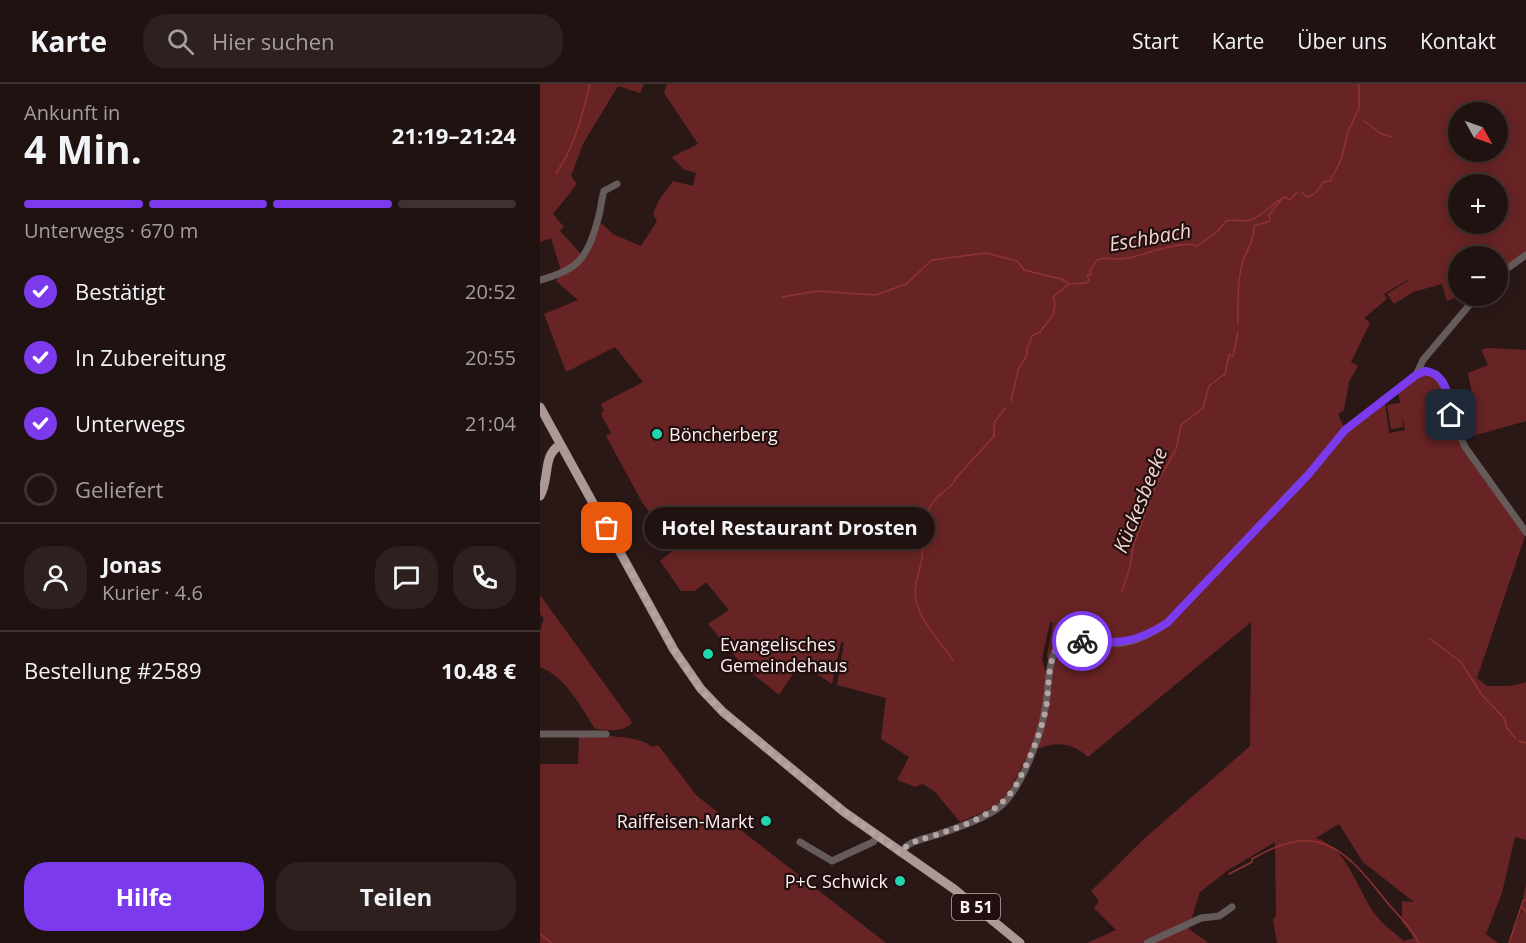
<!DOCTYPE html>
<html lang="de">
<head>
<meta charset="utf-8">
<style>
  body { margin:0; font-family:"Open Sans",sans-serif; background:#2d201f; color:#f1f3f6; height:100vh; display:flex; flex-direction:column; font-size:22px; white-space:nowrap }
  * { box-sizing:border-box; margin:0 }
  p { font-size:20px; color:#a29e9f }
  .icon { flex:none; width:33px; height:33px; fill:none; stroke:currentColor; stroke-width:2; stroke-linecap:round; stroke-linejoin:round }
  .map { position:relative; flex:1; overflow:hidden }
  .side { display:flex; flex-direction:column; background:#201211; width:540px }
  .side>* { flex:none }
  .needle { width:39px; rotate:130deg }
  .controls { position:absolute; left:908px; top:18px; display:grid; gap:12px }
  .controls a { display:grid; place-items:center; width:60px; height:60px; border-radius:50%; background:#201211; box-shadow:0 3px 15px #0003,0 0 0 2px #3d3231; font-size:30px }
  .pin { position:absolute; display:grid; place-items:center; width:51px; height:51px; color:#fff; margin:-26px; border-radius:12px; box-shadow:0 3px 9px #0006 }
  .courier { position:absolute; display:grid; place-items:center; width:60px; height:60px; margin:-30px; border:4px solid #7c3aed; border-radius:50%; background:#fff; color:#222; box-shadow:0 2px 8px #0007 }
  .bubble { position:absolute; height:42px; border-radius:21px; background:#201211; box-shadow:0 3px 15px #0003,0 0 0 2px #3d3231; font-size:20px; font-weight:700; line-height:42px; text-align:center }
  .head em { font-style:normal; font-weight:700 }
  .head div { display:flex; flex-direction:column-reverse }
  .head { display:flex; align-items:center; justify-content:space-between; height:102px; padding:0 24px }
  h1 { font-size:39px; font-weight:700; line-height:45px }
  .bar { display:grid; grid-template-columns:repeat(4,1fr); gap:9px 6px; align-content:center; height:72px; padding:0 24px }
  .bar i { height:8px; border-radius:4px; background:#3d3231 }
  .bar .current { background:#7c3aed }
  .bar p { grid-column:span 4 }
  .line { display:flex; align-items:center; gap:15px; padding:0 24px; border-top:2px solid #3d3231 }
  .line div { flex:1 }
  .round { display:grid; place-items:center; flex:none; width:63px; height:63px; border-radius:24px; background:#2d201f }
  ol { padding:0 24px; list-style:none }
  li { display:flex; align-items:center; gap:18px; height:66px }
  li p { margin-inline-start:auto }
  li .icon { padding:6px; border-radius:50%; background:#7c3aed; color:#fff; stroke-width:4 }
  li:last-child { color:#a29e9f }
  li i { width:33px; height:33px; border:3px solid #3d3231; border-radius:50% }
  .cta { display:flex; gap:12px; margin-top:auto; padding:12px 24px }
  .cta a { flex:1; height:69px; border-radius:24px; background:#7c3aed; color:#fff; font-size:24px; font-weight:700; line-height:69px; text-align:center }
  .cta a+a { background:#2d201f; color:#f1f3f6 }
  header { display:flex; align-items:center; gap:36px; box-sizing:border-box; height:84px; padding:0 30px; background:#201211; border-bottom:2px solid #3d3231 }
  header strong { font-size:28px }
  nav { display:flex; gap:33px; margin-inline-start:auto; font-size:21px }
  .search { width:420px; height:54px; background:#2d201f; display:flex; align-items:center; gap:15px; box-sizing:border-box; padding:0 21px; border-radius:24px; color:#a29e9f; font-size:22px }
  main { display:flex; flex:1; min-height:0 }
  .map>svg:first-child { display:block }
</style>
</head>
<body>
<header>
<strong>Karte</strong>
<div class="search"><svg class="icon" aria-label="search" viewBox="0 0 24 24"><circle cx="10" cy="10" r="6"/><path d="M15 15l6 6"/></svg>Hier suchen</div>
<nav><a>Start</a><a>Karte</a><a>Über uns</a><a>Kontakt</a></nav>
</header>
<main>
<section class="side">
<div class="head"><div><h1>4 Min.</h1><p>Ankunft in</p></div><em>21:19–21:24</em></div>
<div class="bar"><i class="current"></i><i class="current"></i><i class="current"></i><i></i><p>Unterwegs · 670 m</p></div>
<ol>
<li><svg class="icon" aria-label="check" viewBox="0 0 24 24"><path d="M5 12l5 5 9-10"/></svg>Bestätigt<p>20:52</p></li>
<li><svg class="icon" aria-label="check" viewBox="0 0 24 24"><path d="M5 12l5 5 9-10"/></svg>In Zubereitung<p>20:55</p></li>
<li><svg class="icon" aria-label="check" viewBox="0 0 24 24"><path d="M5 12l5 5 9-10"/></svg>Unterwegs<p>21:04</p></li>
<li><i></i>Geliefert</li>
</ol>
<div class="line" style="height:108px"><a class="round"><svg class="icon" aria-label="person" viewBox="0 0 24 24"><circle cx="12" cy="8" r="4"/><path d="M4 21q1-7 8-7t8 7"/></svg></a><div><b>Jonas</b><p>Kurier · 4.6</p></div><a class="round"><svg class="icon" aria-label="chat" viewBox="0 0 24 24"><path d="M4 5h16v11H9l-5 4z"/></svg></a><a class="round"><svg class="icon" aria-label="phone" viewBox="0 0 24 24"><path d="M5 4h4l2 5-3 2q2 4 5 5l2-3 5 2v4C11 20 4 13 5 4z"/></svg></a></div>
<div class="line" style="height:78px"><div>Bestellung #2589</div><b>10.48 €</b></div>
<div class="cta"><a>Hilfe</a><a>Teilen</a></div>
</section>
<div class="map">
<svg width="986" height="859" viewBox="0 0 986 859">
  <rect width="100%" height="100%" fill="#2a1817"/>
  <!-- green -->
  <path fill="#682424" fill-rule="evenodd" d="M0,0h104l-4,9 -22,-7 -35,58 -12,32 6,8 -24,30 11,13 -4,4 19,21 8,5 14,-34 12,11 28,12 16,-25 -4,-7 6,-14 14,-19 20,5 3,-13 -13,-4 -11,-12 26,-13 -34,-51 3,-9h859v169l-29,20v-17h-39l1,40 -12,5 -5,-17 -29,8 -19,12 -7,-10 20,-13 2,3 -2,-4 -23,14 3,5 -23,19 6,5 -19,39 7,4 -9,16 -5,28 -6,4 6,14 -26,32 -152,162 -14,9 -28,10 -59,-2 -9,7 -7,19 -2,-9 6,-33 -3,-1 -8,37 5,17 -3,35 -10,33 -26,49 -7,9 -15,9 -26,11 -26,-31 -11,-7 -8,3 -18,-7 12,-23 -28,-18 5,-41 -49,-13 7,-42 -3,-1 -9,42 -32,-21 -21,32 -36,-29 -35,-42 21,-14 -23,-28 -11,9h-14l-21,-30 18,-15 -20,-28h-4l-11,-14 -37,-68 5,-3 -10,-19 3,-3 -3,-7 42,-22 -28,-35 -49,25 -22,-58 34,-14 -22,-19 5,-10 -10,-33 -11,4zM918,28h39v40h-39zM918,100h39v40h-39z
    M948,264l38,2v71l-64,18 -10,-24h24l-8,-42 20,-8 -7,-15z
    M890,289l13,11 16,56 67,93 -49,145 10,8h24l15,-4v158l-11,-3 -13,56 -16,41 -24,-17 36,26h-221l-4,-23 3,-4 -1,-74 -48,29 -27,21 -9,29 -49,22h-55l29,-13 -22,-22 5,-7 -8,-10 54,-53 105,-92 1,-124 -163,135c-16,-15 -33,-16 -53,-7l23,-100 12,-7 51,3 48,-21 70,-73 102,-115 44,-35 4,31 16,-3 -3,-14 1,11 -12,2 -4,-24 13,-2 -2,-12 23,-17zM799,740l24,38 51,40 -12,-1v20l12,17 -10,3c-8,-7 -18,-14 -25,-22 -22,-25 -28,-69 -63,-81z
    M0,511l90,124 2,4c-10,10 -23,7 -37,6 -13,-21 -30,-53 -55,-62v-36l4,-13 -4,-4z
    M39,652c19,0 60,-2 73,11l6,-2 39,51 189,147h-346v-179h38z
    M986,799v60h-17l12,-31z
    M648,843c3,6 14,9 20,16h-57z"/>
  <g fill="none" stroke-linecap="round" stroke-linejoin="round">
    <!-- stream -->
    <path stroke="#913232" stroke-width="1.5" d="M824,37l16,12 12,4
      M16,89c19,-26 26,-58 34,-89
      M762,108l5,5c8,-2 13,-8 16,-15l7,-1 11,-21 7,-28 11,-24v-24
      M242,213l35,-6 59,4 30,-11 26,-24 54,-7 31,8 7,9 37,9 7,4
      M698,239c0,-21 -1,-42 5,-62 5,-15 10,-16 11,-35l16,-5 -1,-6 12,-15
      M471,317l7,-31 9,-15v-6l5,-13 8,-4 13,-17 2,-11 -2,-7 16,-13 17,-1 3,-3 -2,-4 4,-2 -1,-4 7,-10c9,-3 22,0 32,-2 16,-4 54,-18 68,-12l21,-15 8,-10c8,-2 16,1 24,-1 15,-5 21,-17 35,-23l5,3 7,-8
      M582,507l8,-24 4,-24 22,-58 20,-36 5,-24 22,-17 6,-22 16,-12 4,-19 4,1 5,-24
      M890,555l31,23 21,33 22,23 3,10 8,10
      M413,576c-13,-19 -37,-42 -38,-67 -1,-6 6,-27 7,-36 2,-17 1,-33 8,-50 5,-12 21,-17 27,-30l37,-41v-13l11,-15
      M979,657l7,2
      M689,790l23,-12v-3c63,-37 90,-14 130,37 12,16 28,29 37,47
      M982,823l4,5
      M0,850l12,9
      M969,859l14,-42 3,-2"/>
    <!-- minor -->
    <path stroke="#655b5a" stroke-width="7" d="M957,192l29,-21
      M0,196c38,-10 48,-22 58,-61 3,-9 3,-19 6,-28l13,-7
      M876,291l7,-15 54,-64
      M0,650h66
      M260,758l32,19 41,-19 4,-5
      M360,769c10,-13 21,-13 36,-18 18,-6 52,-17 66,-30 20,-19 39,-69 43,-96 4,-20 2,-43 12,-62 17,-15 46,-1 66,-4 17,-3 31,-11 44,-20l147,-155 31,-38 77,-59 14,3 11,17 4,24 14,32 61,85
      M607,859l54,-25 18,-2 13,-9"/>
    <!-- major -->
    <path stroke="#ad9897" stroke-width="9" d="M0,323l134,243 27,39 22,23 121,100 110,77 66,54
      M0,412c10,-16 2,-41 20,-51"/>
  </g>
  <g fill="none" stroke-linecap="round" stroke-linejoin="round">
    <!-- done -->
    <path stroke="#b4a4a3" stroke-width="6" stroke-dasharray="0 10.8" d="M67,444l67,122 26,39 23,23 98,82 79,59c10,-13 22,-13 36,-18 30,-10 63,-21 80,-50 12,-22 23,-47 29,-72 5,-20 1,-44 11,-63 2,-5 6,-7 10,-9h16"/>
    <!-- route -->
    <path stroke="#7c3aed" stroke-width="8" d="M542,557c36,3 54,2 85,-18l141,-148 37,-45 71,-55 9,-4c22,3 24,26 26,44"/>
  </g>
  <!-- markers -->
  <g fill="#20d5b0" stroke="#200f0e" stroke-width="2">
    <circle cx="117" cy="350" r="6"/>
    <circle cx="168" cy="570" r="6"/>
    <circle cx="226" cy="737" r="6"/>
    <circle cx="360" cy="797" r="6"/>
  </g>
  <g text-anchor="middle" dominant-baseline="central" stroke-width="4.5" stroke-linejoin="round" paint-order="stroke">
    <!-- shield labels -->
    <rect fill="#200f0e" stroke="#bbacac" stroke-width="1.5" x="412" y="810" width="48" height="26" rx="4.5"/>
    <g font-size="16" font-weight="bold" fill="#fef0ef">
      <text x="436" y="823">B 51</text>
    </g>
    <!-- poi labels -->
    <g font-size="18" fill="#fef0ef" stroke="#200f0e" text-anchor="start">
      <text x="129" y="350">Böncherberg</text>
      <text x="180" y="560">Evangelisches<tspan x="180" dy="21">Gemeindehaus</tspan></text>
      <text x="214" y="737" text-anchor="end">Raiffeisen-Markt</text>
      <text x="348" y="797" text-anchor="end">P+C Schwick</text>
    </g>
    <!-- water labels -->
    <g font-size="20" font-style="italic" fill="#f2d6d4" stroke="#200f0e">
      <text transform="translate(610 153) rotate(-10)">Eschbach</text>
      <text transform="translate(600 416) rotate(-68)">Kückesbeeke</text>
    </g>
  </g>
</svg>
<div class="controls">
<a><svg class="needle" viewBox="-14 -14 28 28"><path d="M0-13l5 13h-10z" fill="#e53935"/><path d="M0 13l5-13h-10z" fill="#a29e9f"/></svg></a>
<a>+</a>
<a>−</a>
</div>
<div class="pin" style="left:67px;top:444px;background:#ea580c"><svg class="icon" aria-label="bag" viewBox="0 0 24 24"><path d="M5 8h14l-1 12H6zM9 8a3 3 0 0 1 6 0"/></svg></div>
<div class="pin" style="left:911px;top:331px;background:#1f2937"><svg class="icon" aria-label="home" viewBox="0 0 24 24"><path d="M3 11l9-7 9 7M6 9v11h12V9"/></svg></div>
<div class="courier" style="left:542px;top:557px"><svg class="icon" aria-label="bike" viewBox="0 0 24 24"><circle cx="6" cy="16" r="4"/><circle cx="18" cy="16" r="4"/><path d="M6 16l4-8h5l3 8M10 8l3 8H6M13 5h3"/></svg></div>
<div class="bubble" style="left:104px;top:423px;width:291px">Hotel Restaurant Drosten</div>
</div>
</main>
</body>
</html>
